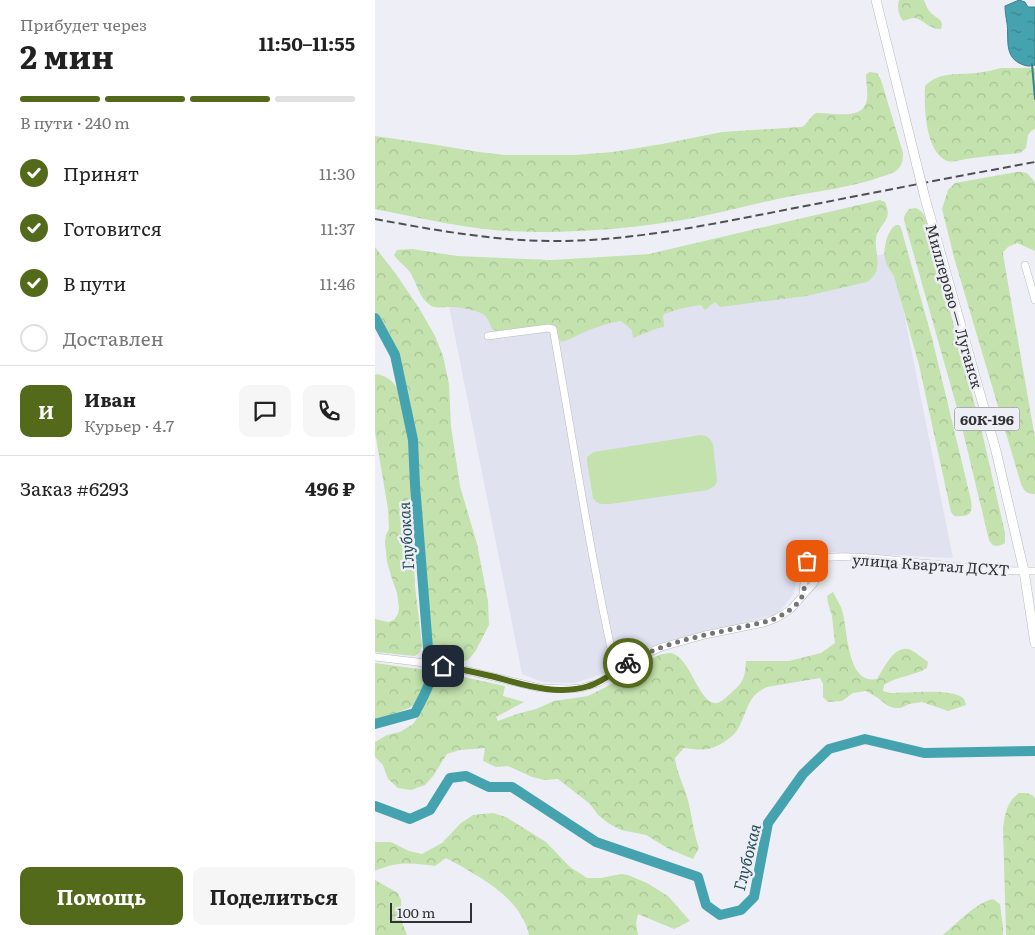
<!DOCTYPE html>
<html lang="ru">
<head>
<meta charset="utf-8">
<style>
  body { margin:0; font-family:Literata,serif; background:#f6f6f6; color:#222; height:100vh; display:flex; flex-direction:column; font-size:19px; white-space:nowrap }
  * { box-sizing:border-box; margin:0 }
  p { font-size:16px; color:#767676 }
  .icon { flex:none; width:28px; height:28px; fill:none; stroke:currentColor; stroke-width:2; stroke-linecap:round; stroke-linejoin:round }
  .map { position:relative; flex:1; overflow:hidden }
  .details { display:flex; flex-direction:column; background:#fff; width:375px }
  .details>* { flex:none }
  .scale { position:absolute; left:15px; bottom:12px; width:82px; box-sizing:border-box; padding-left:5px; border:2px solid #313134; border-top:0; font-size:14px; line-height:18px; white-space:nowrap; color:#313134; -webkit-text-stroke:4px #eeeff6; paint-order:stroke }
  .pin { position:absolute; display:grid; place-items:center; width:42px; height:42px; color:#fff; margin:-21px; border-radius:10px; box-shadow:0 2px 8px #0006 }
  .courier { position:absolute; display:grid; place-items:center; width:50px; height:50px; margin:-25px; border:4px solid #536a1a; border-radius:50%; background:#fff; color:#222; box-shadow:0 1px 6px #0007 }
  .overview em { font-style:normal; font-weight:700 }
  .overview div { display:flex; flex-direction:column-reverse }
  .overview { display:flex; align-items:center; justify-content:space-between; height:85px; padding:0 20px }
  h1 { font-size:32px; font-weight:700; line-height:38px }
  .bar { display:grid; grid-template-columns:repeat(4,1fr); gap:8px 5px; align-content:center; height:60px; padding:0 20px }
  .bar i { height:6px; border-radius:4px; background:#e0e0e0 }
  .bar .active { background:#536a1a }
  .bar p { grid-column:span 4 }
  .line { display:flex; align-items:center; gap:12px; padding:0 20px; border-top:1px solid #e0e0e0 }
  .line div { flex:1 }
  .round { display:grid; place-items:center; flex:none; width:52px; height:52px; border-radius:10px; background:#f6f6f6 }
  ol { padding:0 20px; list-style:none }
  li { display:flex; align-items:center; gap:15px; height:55px }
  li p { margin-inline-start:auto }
  li .icon { padding:5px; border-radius:50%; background:#536a1a; color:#fff; stroke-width:4 }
  li:last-child { color:#767676 }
  li i { width:28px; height:28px; border:2px solid #e0e0e0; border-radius:50% }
  .button { display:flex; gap:10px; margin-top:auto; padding:10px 20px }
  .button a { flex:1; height:58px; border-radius:10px; background:#536a1a; color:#fff; font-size:20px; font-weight:700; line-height:58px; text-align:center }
  .button a+a { background:#f6f6f6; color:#222 }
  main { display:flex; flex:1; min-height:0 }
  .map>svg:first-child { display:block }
</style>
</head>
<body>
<main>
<section class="details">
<div class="overview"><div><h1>2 мин</h1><p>Прибудет через</p></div><em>11:50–11:55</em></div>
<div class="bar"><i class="active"></i><i class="active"></i><i class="active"></i><i></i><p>В пути · 240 m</p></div>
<ol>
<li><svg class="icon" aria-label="check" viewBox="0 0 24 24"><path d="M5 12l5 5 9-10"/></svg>Принят<p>11:30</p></li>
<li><svg class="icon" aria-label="check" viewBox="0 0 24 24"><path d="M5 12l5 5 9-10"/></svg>Готовится<p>11:37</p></li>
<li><svg class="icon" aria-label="check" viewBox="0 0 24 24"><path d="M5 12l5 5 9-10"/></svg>В пути<p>11:46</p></li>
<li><i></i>Доставлен</li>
</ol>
<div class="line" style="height:90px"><b class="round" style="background:#536a1a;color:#fff">И</b><div><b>Иван</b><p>Курьер · 4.7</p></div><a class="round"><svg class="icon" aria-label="chat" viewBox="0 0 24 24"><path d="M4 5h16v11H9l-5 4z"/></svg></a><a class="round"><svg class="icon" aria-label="phone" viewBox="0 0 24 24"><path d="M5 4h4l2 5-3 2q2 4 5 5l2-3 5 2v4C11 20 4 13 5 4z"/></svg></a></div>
<div class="line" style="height:65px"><div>Заказ #6293</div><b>496 ₽</b></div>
<div class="button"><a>Помощь</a><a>Поделиться</a></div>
</section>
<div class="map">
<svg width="660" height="935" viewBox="0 0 660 935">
  <defs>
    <pattern id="forest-crowns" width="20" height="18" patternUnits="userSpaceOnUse" patternTransform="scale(1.25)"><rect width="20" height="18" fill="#c3e2ad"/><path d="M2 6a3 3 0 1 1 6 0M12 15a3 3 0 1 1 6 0" fill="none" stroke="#a8c295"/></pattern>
    <pattern id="water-ripples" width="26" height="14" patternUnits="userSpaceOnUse" patternTransform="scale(1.25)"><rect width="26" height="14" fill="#45a2af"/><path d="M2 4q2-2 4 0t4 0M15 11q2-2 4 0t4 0" fill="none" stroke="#3a858f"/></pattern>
  </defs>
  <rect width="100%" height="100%" fill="#eeeff6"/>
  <!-- built -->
  <path fill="#e0e2f0" d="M517,253l61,305 -130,-6 -23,6 -6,35 -16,21 -167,43 2,9 -6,7 -33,10 -32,-1 -20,-8 -78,-393 175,13z"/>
  <!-- forest -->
  <path fill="url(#forest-crowns)" d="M524,0h25c2,4 3,9 6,12 6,7 15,7 11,17 -11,1 -17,-9 -26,-11 -4,0 -9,2 -12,3 -5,-7 -6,-14 -4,-21z
    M626,68h34v61l-4,2 -3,4 -2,13 -6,5c-18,2 -36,3 -54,6 -6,1 -13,4 -19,2 -22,-9 -23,-55 -22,-75 14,-15 34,-11 52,-13 8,-1 16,-3 24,-5z
    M494,72l8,1 4,7 22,73c0,8 -1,13 -7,18 -7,4 -14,5 -21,8 -30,9 -62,13 -93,19 -33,7 -66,16 -99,22 -62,10 -127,15 -189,10 -40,-4 -80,-13 -119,-21v-73l56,8 48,8 26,3h69l39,-3 49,-8 60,-12 79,-5 3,-1 9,-11 3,-2c16,-1 48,9 51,-14 1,-8 -1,-16 -1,-24z
    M642,172c13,0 10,2 18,10v69l-18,-8 -9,4 -5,5 1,8 31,178v56c-8,0 -11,-3 -14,-10l-66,-223 -13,-52 6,-19 7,-7z
    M505,200l5,2c9,20 -7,21 -9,36 -2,15 9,33 -9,44l-61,14 -86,11 -5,-5 -10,8 -4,-5c-13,2 -26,4 -38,10l1,12 -6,1 -25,10 -1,-8 -11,-9c-14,2 -31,8 -45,15 -5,2 -9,5 -15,6l-2,-4 -3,-11 -6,-1 -54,5 -4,-2c-2,-5 -4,-11 -8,-14 -5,-5 -26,-8 -34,-8 -4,0 -11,1 -16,0 -14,-5 -17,-24 -24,-35 -5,-6 -12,-11 -16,-17l3,-5 15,-1 45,7 94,4 84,-5 14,-1z
    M540,208c7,2 9,6 11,12l56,212 23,101v10c-7,4 -12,5 -16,-3l-30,-125 -55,-195c0,-5 2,-7 5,-11z
    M521,225h3l2,3 31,110 39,162c2,15 -2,17 -17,16l-3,-4 -32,-147 -25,-89c-10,-14 -12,-21 -7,-38 2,-5 4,-10 9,-13z
    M0,247l21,27 23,34 16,28 8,20 6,28 2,43 9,59 17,58 11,57 1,24 -14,27 -7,8 -7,2 -24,-4 -3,-6 -4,-13 -10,-135 -3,-59 -14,-74 -5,-19 -23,-40z
    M3,374c9,3 14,6 19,14l12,51 6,147 7,59 -3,8 -4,3 -40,-4v-33l13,3 6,-2 4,-6 1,-6 -2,-15 -5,-14 -5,-17 -2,-20 1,-7 3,-6 -1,-20 -13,-77v-57z
    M458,592c3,6 7,12 9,18 6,18 4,75 35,69 7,-11 18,-36 34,-29 6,3 11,8 17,12l-1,6c-13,8 -30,8 -43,17l-1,6 7,2c15,0 63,-5 73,5 2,2 2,4 3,7l-18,6 -26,-9 -13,2 -8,4h-7l-6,-2 -10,-8 -12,-7 -13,2 -11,8 -14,1 -5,-5v-13l-3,-6 -53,9c-20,9 -19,23 -28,40 -4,9 -18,18 -27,21 -9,3 -19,1 -28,0l-9,10c2,16 8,25 12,39 5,17 6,34 12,51l-6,11 -24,-10 -23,-14 -25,-5 -13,-7 -10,-8 -8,-11 -32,-25 -13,1 -13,-3 -24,-11 -12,1 -13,-6 2,-13 -25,2 -13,4 -14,22 -8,9 -14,5 -13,-2 -10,-9 -5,-14 -8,-8v-15l12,-7 13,-3 13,-8 9,-13 12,-34 6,-3 5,-1 60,13 -2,10 21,6 -28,15 2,4 19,-7 19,-5 18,-8 34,-5 18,-9 53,-32c4,-1 8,-2 12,-2 20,4 28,53 46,50 5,-1 9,-6 13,-9 13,-11 15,-16 16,-33h43l32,-8 14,-10 -3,-27 -4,-13 -1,-7z
    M0,663l51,7 2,2v5l-5,14 -7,12 -7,5 -34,13z
    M644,793c6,0 14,0 16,6v136h-29l-3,-107c2,-14 4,-27 16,-35z
    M118,813l13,4 40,25 24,25 17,11h14l20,-4 7,1 19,8 21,13 22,25 -16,8 -36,-15 -2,9 2,12h-109c-8,-38 -52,-60 -83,-77l-11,8c-24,-3 -37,-5 -60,5v-29h16l18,9 13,3 20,-11 19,-20 12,-8z
    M0,880l23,13 3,7 1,22 5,13h-32z
    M618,899l7,5 3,23v8h-60c13,-11 34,-33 50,-36z"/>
  <!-- pitch -->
  <path fill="#c3e2ad" d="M326,435c7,1 9,3 12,9l4,36c-1,6 -4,7 -9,10l-98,14c-9,0 -12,1 -17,-6l-6,-36v-5l7,-5z"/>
  <!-- water -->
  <path fill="url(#water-ripples)" stroke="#3f808a" d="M644,0l6,2 3,5h7v58c-6,2 -10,1 -16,-2 -15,-8 -10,-26 -12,-40 -1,-6 -2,-11 -2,-17z"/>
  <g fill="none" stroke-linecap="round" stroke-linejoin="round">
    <!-- stream -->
    <path stroke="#3f808a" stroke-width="2" d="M657,64l3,35"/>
    <!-- river -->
    <path stroke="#45a2af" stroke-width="10" d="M0,318l20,37 18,85 2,45 13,163c11,25 -2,43 -13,65l-40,11
      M0,806l35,13 20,-9 20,-32 16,-2 23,11h23l84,55 102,35 8,28 14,10 21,-5 13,-13 14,-74 35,-49 26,-25 36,-10 59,14 111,-2"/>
    <!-- minor casing -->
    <g stroke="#b8b9c0" stroke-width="8">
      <path id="minor" d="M650,265l10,35
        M113,336l60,-8 5,1 1,5c20,112 37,226 62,337
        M428,595l1,-12 -1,-19c17,-15 104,-2 129,0 34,3 69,8 103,7
        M0,657l67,8 31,7 67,16 29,1 12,-1 17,-5 38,-25 26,-11 43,-12 59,-12 13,-5 14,-9 23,-26 3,-8 -1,-16"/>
    </g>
    <!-- major casing -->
    <g stroke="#b8b9c0" stroke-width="10">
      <path id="major" d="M501,0l41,166
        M550,198l71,253 28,120 11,72"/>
    </g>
    <!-- minor -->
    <use href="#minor" stroke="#fff" stroke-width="7"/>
    <!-- major -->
    <use href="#major" stroke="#fff" stroke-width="9"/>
    <!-- rail -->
    <path stroke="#4f4f52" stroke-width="2" stroke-dasharray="8 4" stroke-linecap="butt" d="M0,219c59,11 119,22 180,22 79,0 157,-17 235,-32 82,-16 163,-32 245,-47"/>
    <!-- major-bridge casing -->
    <g stroke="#b8b9c0" stroke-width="10" stroke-linecap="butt">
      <path id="major-bridge" d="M542,166l8,32"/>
    </g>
    <!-- major-bridge -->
    <use href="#major-bridge" stroke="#fff" stroke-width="9"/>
  </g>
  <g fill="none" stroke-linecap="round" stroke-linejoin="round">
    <!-- done -->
    <path stroke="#737478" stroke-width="5" stroke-dasharray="0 9" d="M253,663c43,-26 96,-30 144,-43 10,-4 28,-15 31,-26 3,-10 0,-20 0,-30l4,-3"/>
    <!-- route -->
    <path stroke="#536a1a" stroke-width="6" d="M68,666c17,3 35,7 52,11 30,8 63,19 94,9 14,-4 26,-15 39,-23"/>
  </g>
  <g text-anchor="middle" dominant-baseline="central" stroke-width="5" stroke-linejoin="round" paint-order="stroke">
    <!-- shield labels -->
    <rect fill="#eeeff6" stroke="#6a6a6e" stroke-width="1" x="579.5" y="407.5" width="65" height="23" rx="4"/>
    <g font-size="14" font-weight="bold" fill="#313134">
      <text x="612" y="419">60К-196</text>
    </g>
    <!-- street labels -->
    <g font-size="15" fill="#313134" stroke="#eeeff6">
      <text transform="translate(580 306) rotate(74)">Миллерово — Луганск</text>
      <text transform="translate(556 564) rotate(4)">улица Квартал ДСХТ</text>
    </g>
    <!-- water labels -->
    <g font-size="16" font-style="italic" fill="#275157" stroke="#eeeff6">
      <text transform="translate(30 536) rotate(-94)">Глубокая</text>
      <text transform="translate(371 857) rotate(-76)">Глубокая</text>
    </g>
  </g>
</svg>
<div class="scale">100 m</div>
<div class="pin" style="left:432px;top:561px;background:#ea580c"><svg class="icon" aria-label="bag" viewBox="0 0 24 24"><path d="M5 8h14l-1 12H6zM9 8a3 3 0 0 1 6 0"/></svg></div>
<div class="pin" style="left:68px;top:666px;background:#1f2937"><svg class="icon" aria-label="home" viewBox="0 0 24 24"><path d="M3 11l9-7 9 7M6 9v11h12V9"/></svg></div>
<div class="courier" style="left:253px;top:663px"><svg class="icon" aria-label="bike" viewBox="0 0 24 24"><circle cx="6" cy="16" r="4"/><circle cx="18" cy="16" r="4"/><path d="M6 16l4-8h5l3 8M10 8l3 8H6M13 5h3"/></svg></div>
</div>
</main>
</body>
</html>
